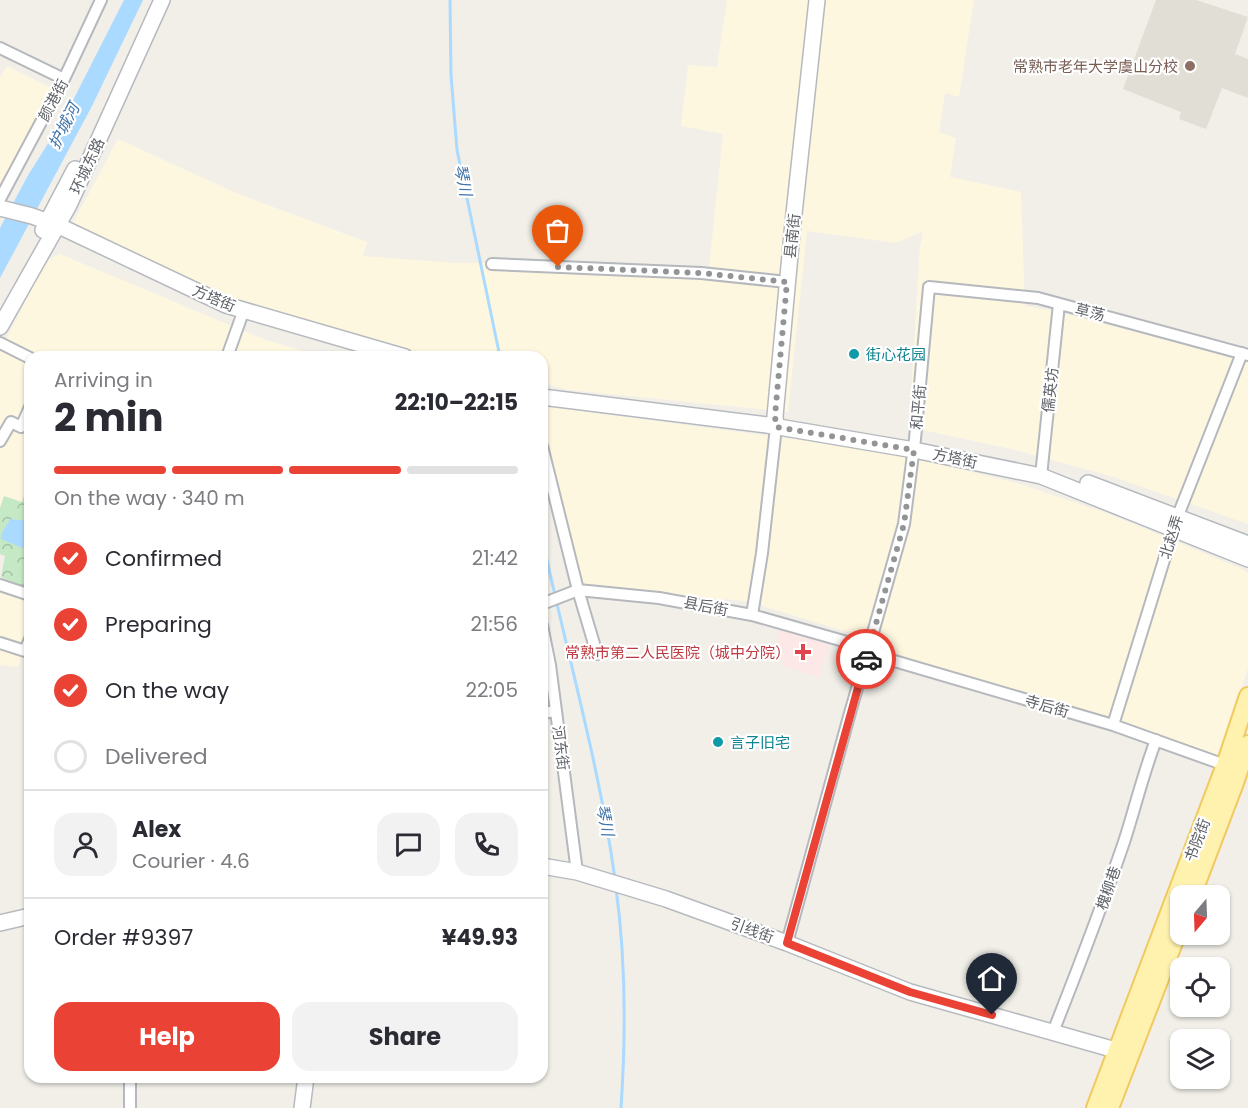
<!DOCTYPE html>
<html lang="en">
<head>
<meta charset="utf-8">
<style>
  body { margin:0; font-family:Poppins,"Noto Sans SC",sans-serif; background:#f2f2f3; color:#2b2b33; height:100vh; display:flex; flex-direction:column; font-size:22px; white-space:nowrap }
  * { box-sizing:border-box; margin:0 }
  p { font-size:20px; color:#7c7c81 }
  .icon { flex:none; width:33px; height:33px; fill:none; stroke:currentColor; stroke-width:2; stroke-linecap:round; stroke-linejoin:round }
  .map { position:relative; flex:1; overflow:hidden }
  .sheet { position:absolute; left:24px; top:351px; width:524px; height:732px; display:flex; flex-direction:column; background:#fff; border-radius:18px; box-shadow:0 2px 4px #0004 }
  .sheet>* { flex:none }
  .needle { width:39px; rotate:199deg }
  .controls { position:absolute; left:1170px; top:885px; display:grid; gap:12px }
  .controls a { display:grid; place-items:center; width:60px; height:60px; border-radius:12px; background:#fff; box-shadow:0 2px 4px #0004; font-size:30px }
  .pin { position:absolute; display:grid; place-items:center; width:51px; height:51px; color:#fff; margin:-62px -26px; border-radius:50% 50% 50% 0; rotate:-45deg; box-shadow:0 0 6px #0007 }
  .pin .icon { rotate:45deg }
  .courier { position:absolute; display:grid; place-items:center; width:60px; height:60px; margin:-30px; border:4px solid #ea4335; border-radius:50%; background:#fff; color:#222; box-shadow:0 2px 8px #0007 }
  .head em { font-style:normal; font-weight:700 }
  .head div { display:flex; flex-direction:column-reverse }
  .head { display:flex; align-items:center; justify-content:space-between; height:102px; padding:0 30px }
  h1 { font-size:39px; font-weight:700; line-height:45px }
  .bar { display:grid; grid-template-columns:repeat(4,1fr); gap:9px 6px; align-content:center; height:72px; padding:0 30px }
  .bar i { height:8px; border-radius:4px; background:#e1e1e2 }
  .bar .current { background:#ea4335 }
  .bar p { grid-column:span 4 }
  .line { display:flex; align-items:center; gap:15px; padding:0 30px; border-top:2px solid #e1e1e2 }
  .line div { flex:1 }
  .round { display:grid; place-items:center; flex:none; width:63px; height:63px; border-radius:18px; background:#f2f2f3 }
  ol { padding:0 30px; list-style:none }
  li { display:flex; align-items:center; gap:18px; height:66px }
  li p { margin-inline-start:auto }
  li .icon { padding:6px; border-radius:50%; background:#ea4335; color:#fff; stroke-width:4 }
  li:last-child { color:#7c7c81 }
  li i { width:33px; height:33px; border:3px solid #e1e1e2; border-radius:50% }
  .primary-button { display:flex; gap:12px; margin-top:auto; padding:12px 30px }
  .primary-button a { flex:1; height:69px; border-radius:18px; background:#ea4335; color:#fff; font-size:24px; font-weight:700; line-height:69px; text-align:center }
  .primary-button a+a { background:#f2f2f3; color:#2b2b33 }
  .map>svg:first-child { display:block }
</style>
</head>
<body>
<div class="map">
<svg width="1248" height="1108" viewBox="0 0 1248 1108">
  <defs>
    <pattern id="forest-crowns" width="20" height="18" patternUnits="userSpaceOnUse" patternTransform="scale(1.5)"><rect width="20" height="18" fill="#c5e8c5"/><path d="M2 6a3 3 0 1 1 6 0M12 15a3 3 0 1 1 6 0" fill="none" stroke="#a3c0a4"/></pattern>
  </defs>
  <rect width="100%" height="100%" fill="#f1efe8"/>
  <!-- commercial -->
  <path fill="#fef7e0" d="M727,0h247l-15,97 -14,-4 -6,39 17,6 -6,39 71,15 4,114 31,5 192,51v162l-134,-47 -99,-27 -106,-23 11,-180 3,-16 -27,12 -89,-12 -19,181 -219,-22 -27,-7v-26h-113l-123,-30 -97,-37 -86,-39 -50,-28 45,-84 118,54 131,49 -4,14 93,7h53l200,5 14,-134 -42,-8 7,-61 29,2z
    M7,66l50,25 -57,110v-123z
    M60,254l203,85 60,18h-293v122l-8,24 -18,-7 -4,12v-156l44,-88 7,-6z
    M542,406l265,35 104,16 109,27 92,31 130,54 6,4v95l-33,97 -324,-110 -5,-11 -139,-43 -91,-7 -76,-10 -2,-20 -36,-137z
    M0,590l30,9v33l-12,35 -18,-2z"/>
  <!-- education -->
  <path fill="#e1ded6" d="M1156,0h40l52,17 -13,37 13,5v39l-26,-10 -16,41 -27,-10 2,-7 -58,-23z"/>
  <!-- medical -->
  <path fill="#fce8e6" d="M781,627l49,16 -11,35 -38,-13 2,-6 -6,-3 2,-7 -5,-2z"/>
  <!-- forest -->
  <path fill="url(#forest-crowns)" d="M30,479v110l-29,-12 4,-21 -5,-2v-46l4,-12 18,6z"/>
  <!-- water -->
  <path fill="#aadaff" d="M124,0h19l-51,106 -92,172v-50l27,-51 37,-59z
    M10,519l18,2 2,-2v32l-29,-12 1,-6z"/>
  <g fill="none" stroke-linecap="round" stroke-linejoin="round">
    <!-- stream -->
    <path stroke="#aadaff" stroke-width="3" d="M450,0l1,75 6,75 43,207
      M542,537c24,114 57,226 73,342
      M616,888c10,73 10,146 5,220"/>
    <!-- street casing -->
    <g stroke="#b5b8bc" stroke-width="14">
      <path id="street" d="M0,48l64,31
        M0,199l64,-120 37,-79
        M492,264l209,9 86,9
        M0,343l30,15
        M227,357l14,-39
        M0,441l11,-19 10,5 9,-20
        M542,446l36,144 19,64
        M1041,476l18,-172
        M0,585l30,10
        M542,604l36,-14 81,8 93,17 116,33
        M752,615l10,-62 14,-126
        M542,625l8,40 27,207
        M0,643l25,8 5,-12
        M867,653l246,72 112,40
        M542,713l14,-2
        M1113,725l64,-207 65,-165
        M787,943l61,-223 56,-196 11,-85 14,-152 109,11 210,57
        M1053,1032c25,-63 49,-126 71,-190 11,-34 19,-68 32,-102
        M130,1077v31"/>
    </g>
    <!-- secondary casing -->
    <g stroke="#b6babf" stroke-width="18">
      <path id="secondary" d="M0,208l32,8 25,9 169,80 179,52
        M43,230l32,-61
        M0,327l69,-122 93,-205
        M542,397l225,28 147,25 127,26 207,83
        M776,427l-1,-11 18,-193 24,-223
        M1088,483l160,61
        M542,866l35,6 89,27 121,44 123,49 216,61
        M0,923l30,-7
        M302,1108l4,-31"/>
    </g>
    <!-- primary casing -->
    <g stroke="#f2c960" stroke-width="20">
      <path id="primary" d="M1192,896l43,-113 13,-39
        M1095,1108l130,-343 23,-69
        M1110,1108l70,-181"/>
    </g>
    <!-- street -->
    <use href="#street" stroke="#fff" stroke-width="10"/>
    <!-- secondary -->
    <use href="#secondary" stroke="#fff" stroke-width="15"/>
    <!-- primary -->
    <use href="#primary" stroke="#fff2af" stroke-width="16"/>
  </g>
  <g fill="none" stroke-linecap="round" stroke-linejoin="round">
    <!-- done -->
    <path stroke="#929495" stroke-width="6" stroke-dasharray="0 10.8" d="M558,267l143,6 86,9 -12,134 1,11 138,23 -10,74 -38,135"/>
    <!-- route -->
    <path stroke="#ea4335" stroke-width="8" d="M866,659l-79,284 123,49 82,23"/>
  </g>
  <!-- markers -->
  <circle fill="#8d6e63" stroke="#fff" stroke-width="2" cx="1190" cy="66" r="6"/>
  <g fill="#0f9aa8" stroke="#fff" stroke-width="2">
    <circle cx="854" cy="354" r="6"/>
    <circle cx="718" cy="742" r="6"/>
  </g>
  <path fill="#e0444e" stroke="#fff" stroke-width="2" d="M800 643h6v6h6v6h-6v6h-6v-6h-6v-6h6z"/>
  <g text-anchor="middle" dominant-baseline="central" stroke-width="4.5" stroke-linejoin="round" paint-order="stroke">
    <!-- education labels -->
    <g font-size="15" fill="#785e54" stroke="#fff" text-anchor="end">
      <text x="1178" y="66">常熟市老年大学虞山分校</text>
    </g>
    <!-- street labels -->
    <g font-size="15" fill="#5f6368" stroke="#fff">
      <text transform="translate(53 100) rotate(-62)">颜港街</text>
      <text transform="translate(87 166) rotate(-65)">环城东路</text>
      <text transform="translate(792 236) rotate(-84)">县南街</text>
      <text transform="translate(214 298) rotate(23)">方塔街</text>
      <text transform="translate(1090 312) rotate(14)">草荡</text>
      <text transform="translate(1050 390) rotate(-84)">儒英坊</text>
      <text transform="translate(918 407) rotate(-85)">和平街</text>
      <text transform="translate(955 458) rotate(12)">方塔街</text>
      <text transform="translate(1171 537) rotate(-72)">北赵弄</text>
      <text transform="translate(706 606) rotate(11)">县后街</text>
      <text transform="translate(1047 706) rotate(16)">寺后街</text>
      <text transform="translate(561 748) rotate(83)">河东街</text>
      <text transform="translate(1197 840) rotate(-69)">书院街</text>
      <text transform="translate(1108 888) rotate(-71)">槐柳巷</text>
      <text transform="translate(752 930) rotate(20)">引线街</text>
    </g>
    <!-- culture labels -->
    <g font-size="15" fill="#0d838f" stroke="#fff" text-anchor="start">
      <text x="866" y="354">街心花园</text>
      <text x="730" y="742">言子旧宅</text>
    </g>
    <!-- health labels -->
    <g font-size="15" fill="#be3a42" stroke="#fff" text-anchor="end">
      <text x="790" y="652">常熟市第二人民医院（城中分院）</text>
    </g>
    <!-- water labels -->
    <g font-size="16" font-style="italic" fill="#4174aa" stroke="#fff">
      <text transform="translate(64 126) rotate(-63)">护城河</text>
      <text transform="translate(463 180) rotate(78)">琴川</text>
      <text transform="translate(605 820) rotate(78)">琴川</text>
    </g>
  </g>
</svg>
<div class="controls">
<a><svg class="needle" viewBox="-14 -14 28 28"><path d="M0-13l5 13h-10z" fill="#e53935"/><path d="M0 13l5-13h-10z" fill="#7c7c81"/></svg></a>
<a><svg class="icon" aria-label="locate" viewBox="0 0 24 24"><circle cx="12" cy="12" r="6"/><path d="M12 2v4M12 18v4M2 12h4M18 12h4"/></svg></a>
<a><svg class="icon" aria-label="layers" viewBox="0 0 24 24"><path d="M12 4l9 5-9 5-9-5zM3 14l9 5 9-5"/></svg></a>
</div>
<div class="pin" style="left:558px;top:267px;background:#ea580c"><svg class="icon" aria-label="bag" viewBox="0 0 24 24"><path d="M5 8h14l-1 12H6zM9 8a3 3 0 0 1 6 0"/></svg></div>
<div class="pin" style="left:992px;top:1015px;background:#1f2937"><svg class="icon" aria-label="home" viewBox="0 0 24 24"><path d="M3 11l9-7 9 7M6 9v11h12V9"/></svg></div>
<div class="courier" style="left:866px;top:659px"><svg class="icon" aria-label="car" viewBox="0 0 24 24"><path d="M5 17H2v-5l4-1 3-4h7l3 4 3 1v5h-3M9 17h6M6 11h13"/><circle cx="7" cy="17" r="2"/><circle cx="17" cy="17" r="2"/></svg></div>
<section class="sheet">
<div class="head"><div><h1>2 min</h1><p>Arriving in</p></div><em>22:10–22:15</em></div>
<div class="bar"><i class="current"></i><i class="current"></i><i class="current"></i><i></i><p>On the way · 340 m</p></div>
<ol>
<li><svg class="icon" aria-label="check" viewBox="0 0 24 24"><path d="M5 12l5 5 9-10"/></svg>Confirmed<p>21:42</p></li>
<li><svg class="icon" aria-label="check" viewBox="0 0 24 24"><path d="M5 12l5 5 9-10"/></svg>Preparing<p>21:56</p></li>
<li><svg class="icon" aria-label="check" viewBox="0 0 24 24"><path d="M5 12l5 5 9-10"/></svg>On the way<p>22:05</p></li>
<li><i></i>Delivered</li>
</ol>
<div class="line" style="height:108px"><a class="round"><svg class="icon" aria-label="person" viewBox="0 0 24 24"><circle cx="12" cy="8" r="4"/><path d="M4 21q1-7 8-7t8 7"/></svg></a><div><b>Alex</b><p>Courier · 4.6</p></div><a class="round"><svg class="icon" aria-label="chat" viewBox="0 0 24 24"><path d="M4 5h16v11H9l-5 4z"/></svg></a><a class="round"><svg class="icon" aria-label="phone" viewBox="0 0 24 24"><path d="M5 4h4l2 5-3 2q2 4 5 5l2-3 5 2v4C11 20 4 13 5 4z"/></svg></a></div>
<div class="line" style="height:78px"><div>Order #9397</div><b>¥49.93</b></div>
<div class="primary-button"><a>Help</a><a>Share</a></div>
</section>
</div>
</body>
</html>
